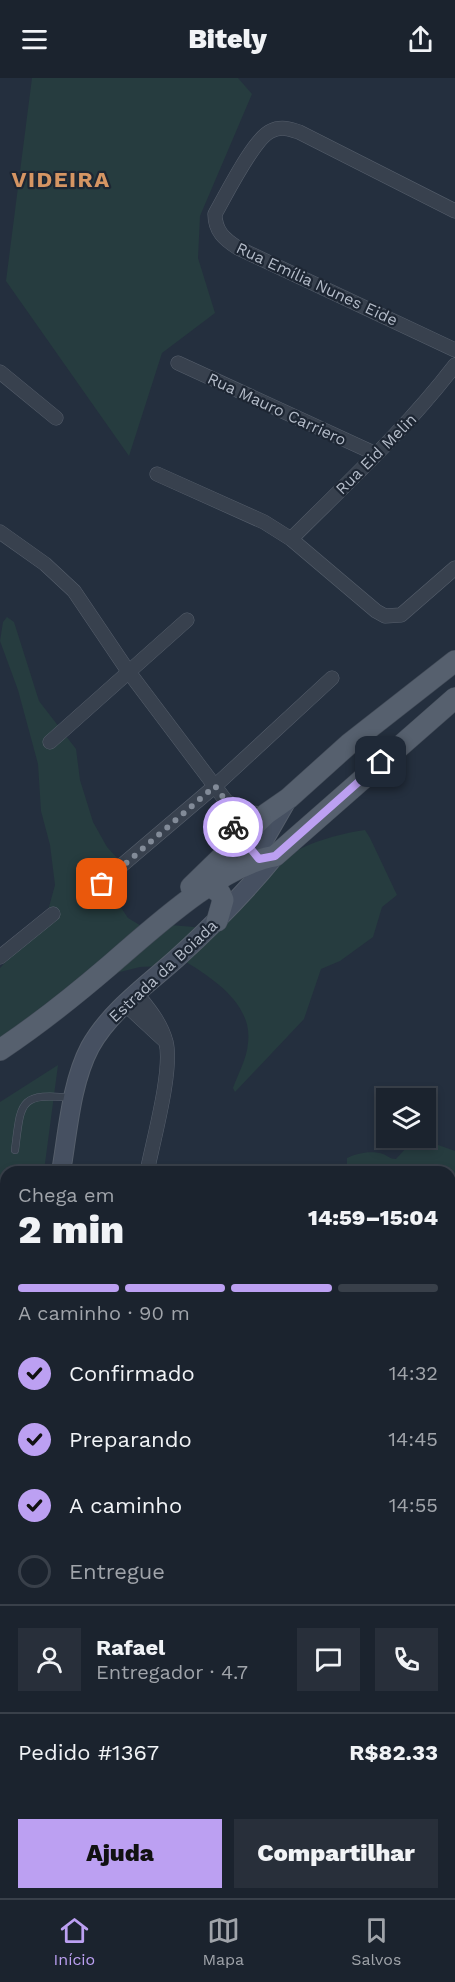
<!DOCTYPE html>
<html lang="pt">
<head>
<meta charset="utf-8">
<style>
  body { margin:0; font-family:"Work Sans",sans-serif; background:#282f3a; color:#f1f3f6; height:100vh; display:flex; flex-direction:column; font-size:22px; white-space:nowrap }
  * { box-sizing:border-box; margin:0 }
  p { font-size:20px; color:#a0a4aa }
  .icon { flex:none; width:33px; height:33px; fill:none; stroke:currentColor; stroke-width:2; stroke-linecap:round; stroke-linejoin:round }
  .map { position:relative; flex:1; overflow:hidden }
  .panel { position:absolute; left:0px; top:1088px; width:456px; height:734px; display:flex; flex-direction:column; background:#1b232e; border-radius:18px 18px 0 0; box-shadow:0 3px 9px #0003,0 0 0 2px #39404a }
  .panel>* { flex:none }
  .fabs { position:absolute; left:376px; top:1010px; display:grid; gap:12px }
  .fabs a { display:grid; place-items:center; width:60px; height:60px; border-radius:0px; background:#1b232e; box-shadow:0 3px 9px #0003,0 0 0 2px #39404a; font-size:30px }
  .pin { position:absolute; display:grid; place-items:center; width:51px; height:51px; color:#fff; margin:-26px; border-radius:12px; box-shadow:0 3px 9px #0006 }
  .courier { position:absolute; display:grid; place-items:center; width:60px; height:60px; margin:-30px; border:4px solid #bca0f2; border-radius:50%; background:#fff; color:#222; box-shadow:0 2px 8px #0007 }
  .summary em { font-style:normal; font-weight:800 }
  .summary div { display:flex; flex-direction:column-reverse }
  .summary { display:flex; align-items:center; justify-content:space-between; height:102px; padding:0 18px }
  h1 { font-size:39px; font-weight:800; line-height:45px }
  .bar { display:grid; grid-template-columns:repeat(4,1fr); gap:9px 6px; align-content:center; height:72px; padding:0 18px }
  .bar i { height:8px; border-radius:4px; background:#39404a }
  .bar .current { background:#bca0f2 }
  .bar p { grid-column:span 4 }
  .line { display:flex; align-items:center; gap:15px; padding:0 18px; border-top:2px solid #39404a }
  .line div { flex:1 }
  .round { display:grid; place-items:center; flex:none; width:63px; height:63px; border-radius:0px; background:#282f3a }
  ol { padding:0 18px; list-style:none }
  li { display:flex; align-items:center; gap:18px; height:66px }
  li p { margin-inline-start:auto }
  li .icon { padding:6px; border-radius:50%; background:#bca0f2; color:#111; stroke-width:4 }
  li:last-child { color:#a0a4aa }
  li i { width:33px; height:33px; border:3px solid #39404a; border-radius:50% }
  .button { display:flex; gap:12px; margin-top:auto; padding:12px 18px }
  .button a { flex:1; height:69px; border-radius:0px; background:#bca0f2; color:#111; font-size:24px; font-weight:800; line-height:69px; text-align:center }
  .button a+a { background:#282f3a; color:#f1f3f6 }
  header { display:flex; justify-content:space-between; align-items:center; height:78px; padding:0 18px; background:#1b232e; font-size:27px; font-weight:800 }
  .dock { display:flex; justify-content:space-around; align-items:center; height:84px; border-top:2px solid #39404a; background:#1b232e; font-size:16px; color:#a0a4aa }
  .dock a { display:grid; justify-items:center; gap:3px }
  .dock .current { color:#bca0f2 }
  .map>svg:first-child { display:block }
</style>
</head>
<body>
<header><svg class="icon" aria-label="menu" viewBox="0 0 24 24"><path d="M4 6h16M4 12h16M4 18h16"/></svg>Bitely<svg class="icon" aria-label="share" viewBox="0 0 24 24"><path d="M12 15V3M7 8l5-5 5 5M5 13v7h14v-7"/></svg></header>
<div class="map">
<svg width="455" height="1820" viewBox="0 0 455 1820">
  <rect width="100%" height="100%" fill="#242f3e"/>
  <!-- green -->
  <path fill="#263c3f" d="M32,0h206l14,16 -52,122 -2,42 17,55 -53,40 -33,103 -123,-175z
    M7,539l7,5 25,79 37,48 4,31 13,42 14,25 10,11 -10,22 3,11 18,27 15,9 28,-2 45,4c23,-23 57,-68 86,-81 19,-9 42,-15 63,-18l5,8 27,57 -15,12 -9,30 -33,24 -19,8 -17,50 -69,73 -2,-4c5,-14 14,-30 15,-45 5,-38 -34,-64 -62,-81l-22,4 -24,1 -24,6 -116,69v-74l36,-39 13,-22 6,-22 -5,-40 -9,-34 -3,-47 -20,-74 -18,-49 3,-19z
    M58,987l-14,106 -38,1v142l-6,5v-217z
    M416,1059l39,14v305l-5,-5v-279l-96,-1 -7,-6v-7c9,-5 26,-8 36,-4 6,2 6,5 13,5z
    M94,1815h184l2,2 21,-2 2,5h-211z"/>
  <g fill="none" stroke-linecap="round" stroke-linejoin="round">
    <!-- lane casing -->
    <g stroke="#565f6c" stroke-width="8">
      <path id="lane" d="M15,1072c6,-47 3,-58 57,-52
        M0,1284l6,-9"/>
    </g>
    <!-- street casing -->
    <g stroke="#565f6c" stroke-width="15">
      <path id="street" d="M455,133l-156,-79c-9,-3 -18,-6 -28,-1 -17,7 -45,64 -56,83 0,17 9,25 23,34l217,102
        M178,285l198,91
        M0,294l56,46
        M157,396l107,48 27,17 85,72 9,5 16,-1 54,-47
        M0,454l45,32 29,27 54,80 98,130 22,12 18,1
        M291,461c57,-57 115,-110 164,-174
        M50,664l137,-122
        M226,723l6,26 27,32
        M101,805l114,-97 117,-108
        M0,879l53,-43
        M137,916c12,15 24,29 29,48 7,28 -13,99 -19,130
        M125,926l40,37
        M450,1479l5,3
        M450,1594l5,4"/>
    </g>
    <!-- secondary casing -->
    <g stroke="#565f6c" stroke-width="20">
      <path id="secondary" d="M256,794l7,-30 23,-40
        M61,1094c7,-41 10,-89 29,-125 20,-36 57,-62 87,-89 35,-32 68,-65 98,-102
        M375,1815v5
        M0,1816l6,-12"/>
    </g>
    <!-- primary casing -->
    <g stroke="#414a57" stroke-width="22">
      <path id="primary" d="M210,808l10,7 3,7 -6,21
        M191,809l75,-73 23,-16 60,-54 106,-83
        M0,972c39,-26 74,-54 109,-84 43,-37 111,-101 166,-110l180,-158"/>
    </g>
    <!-- lane -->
    <use href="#lane" stroke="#38414e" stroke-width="7"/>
    <!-- street -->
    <use href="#street" stroke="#38414e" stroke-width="14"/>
    <!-- secondary -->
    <use href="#secondary" stroke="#465061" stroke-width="18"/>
    <!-- primary -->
    <use href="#primary" stroke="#56606e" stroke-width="21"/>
  </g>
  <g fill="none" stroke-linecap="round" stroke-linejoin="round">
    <!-- done -->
    <path stroke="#828b98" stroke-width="6" stroke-dasharray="0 10.8" d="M102,806l113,-98 11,15 7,26"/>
    <!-- route -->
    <path stroke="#bca0f2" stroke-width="8" d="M233,749l26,32 16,-3 106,-94"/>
  </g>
  <g text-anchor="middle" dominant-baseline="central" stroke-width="4.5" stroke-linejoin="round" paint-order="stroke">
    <!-- street labels -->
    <g font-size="16" fill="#b4bcc9" stroke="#1d2633">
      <text transform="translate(317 206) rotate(25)">Rua Emília Nunes Eide</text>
      <text transform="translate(277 331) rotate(25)">Rua Mauro Carriero</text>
      <text transform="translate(376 376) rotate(-45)">Rua Eid Melin</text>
      <text transform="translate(163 893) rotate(-43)">Estrada da Boiada</text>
    </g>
    <!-- district labels -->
    <g font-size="22" font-weight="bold" letter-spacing="1.5" fill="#d59563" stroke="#1d2633">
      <text x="61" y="101">VIDEIRA</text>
    </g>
  </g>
</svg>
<div class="fabs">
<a><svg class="icon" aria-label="layers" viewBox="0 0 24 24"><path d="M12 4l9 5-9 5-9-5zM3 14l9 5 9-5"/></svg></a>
</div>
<div class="pin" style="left:102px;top:806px;background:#ea580c"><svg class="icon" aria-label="bag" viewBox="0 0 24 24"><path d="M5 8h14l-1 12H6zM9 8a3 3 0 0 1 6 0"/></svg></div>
<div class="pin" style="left:381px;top:684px;background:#1f2937"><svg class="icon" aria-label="home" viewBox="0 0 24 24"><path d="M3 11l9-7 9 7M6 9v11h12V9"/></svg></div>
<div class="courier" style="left:233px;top:749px"><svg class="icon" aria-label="bike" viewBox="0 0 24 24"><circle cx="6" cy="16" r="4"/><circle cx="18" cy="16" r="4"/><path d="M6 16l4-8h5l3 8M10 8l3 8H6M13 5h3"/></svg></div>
<section class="panel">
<div class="summary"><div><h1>2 min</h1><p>Chega em</p></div><em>14:59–15:04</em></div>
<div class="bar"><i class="current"></i><i class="current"></i><i class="current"></i><i></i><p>A caminho · 90 m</p></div>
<ol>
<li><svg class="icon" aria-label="check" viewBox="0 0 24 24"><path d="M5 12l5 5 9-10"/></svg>Confirmado<p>14:32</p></li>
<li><svg class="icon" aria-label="check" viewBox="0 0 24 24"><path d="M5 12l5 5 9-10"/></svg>Preparando<p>14:45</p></li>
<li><svg class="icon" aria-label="check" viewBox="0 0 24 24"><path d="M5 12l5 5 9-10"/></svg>A caminho<p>14:55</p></li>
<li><i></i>Entregue</li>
</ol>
<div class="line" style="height:108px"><a class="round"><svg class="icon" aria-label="person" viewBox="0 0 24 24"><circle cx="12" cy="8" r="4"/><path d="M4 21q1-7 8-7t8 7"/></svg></a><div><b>Rafael</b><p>Entregador · 4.7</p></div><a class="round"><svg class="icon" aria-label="chat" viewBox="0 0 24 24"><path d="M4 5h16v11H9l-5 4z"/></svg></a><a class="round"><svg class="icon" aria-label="phone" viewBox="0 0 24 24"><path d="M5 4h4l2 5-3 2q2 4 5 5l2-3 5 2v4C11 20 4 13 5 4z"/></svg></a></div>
<div class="line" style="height:78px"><div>Pedido #1367</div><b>R$82.33</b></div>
<div class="button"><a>Ajuda</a><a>Compartilhar</a></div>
</section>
</div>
<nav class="dock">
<a class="current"><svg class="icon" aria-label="home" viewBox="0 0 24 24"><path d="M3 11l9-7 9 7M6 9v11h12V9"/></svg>Início</a>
<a><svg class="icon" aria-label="map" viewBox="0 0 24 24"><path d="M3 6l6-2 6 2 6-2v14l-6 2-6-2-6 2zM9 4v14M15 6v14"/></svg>Mapa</a>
<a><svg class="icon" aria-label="saved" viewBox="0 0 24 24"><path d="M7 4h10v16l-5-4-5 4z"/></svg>Salvos</a>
</nav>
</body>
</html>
